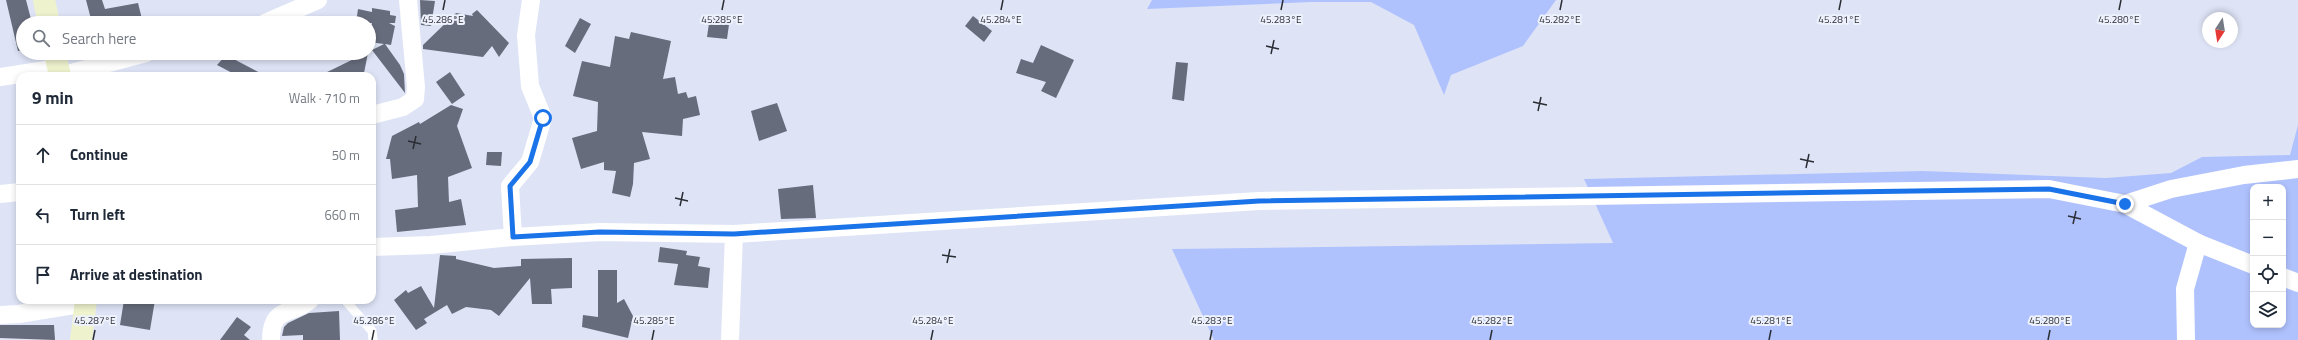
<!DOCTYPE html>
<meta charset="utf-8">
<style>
:root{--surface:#fff;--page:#f6f6f7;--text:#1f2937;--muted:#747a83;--line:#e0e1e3}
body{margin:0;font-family:"Titillium Web",sans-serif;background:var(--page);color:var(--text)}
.controls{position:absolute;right:12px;bottom:12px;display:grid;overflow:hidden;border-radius:8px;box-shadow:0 2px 6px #0003}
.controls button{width:36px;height:36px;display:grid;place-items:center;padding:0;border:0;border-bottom:1px solid var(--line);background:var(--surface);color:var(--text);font:20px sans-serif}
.compass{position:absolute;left:2202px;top:12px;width:36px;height:36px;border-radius:50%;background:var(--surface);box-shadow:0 2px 6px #0003;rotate:192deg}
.stop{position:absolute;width:12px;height:12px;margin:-9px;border:3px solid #1a73e8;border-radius:50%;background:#fff}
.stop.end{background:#1a73e8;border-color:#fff;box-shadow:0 1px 4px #0008}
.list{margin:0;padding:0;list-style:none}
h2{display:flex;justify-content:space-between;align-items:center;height:52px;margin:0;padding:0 16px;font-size:17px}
h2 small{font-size:13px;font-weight:400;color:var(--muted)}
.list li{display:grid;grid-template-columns:26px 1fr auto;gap:12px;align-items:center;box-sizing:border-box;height:60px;padding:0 16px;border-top:1px solid var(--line)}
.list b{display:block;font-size:15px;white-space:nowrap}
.list em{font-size:13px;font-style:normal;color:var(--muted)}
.icon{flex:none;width:22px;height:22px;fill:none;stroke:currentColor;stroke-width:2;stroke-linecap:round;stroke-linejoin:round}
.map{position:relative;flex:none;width:2298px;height:340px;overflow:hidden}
.search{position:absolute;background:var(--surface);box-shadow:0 2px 6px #0003;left:16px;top:16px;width:360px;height:44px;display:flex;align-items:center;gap:10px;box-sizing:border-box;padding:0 14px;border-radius:22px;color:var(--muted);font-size:15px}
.panel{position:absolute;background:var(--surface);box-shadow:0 2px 6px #0003;left:16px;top:72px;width:360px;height:232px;border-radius:12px}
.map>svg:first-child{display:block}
.green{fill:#b0c2fe;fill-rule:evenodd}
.building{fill:#676c7c}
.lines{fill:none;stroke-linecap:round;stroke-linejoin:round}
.service{stroke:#fff;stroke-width:9}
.minor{stroke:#fff;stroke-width:18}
.secondary{stroke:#eef2cd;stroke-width:22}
.route{stroke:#1a73e8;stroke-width:5}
.ticks{fill:none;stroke:#2b2d34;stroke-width:1.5}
.ticks-label{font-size:10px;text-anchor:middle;fill:#2b2d34;stroke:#eef2fd;stroke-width:4;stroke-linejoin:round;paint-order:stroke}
</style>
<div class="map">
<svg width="2298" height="340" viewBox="0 0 2298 340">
<rect width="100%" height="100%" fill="#dee4f6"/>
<g class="green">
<polygon points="1152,0 1556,0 1523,46 1451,75 1444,95 1414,25 1371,2 1312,2 1147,9"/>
<path d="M2298 125V340H1214L1172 249 1613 243 1584 179 1923 171 2106 178 2171 173 2202 157 2290 155ZM2253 187H2283V325H2253Z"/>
</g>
<g class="building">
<polygon points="6,0 26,0 32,23 23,23 23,50 18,51"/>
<polygon points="86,0 102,0 105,9 138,3 143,23 92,23"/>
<polygon points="420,0 435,1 431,26 421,25"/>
<polygon points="372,8 390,11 390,15 396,16 395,23 389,23 395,26 391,45 385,44 400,65 404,74 405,93 372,50 384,44 369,42 372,23 356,23 358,9 372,12"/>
<polygon points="477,10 509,43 499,57 492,46 483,57 423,49 423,45 456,13 473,16 472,14"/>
<polygon points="710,16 730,17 727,39 707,37"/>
<polygon points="973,16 992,31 984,42 965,26"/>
<polygon points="580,18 591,24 575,53 565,46"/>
<polygon points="631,32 671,41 663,79 675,77 678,94 686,92 688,98 696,96 700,115 683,119 682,136 642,132 650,159 634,163 633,184 630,197 612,193 616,171 604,170 604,162 581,169 572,138 597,131 598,102 573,96 582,61 610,67 615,36 629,39"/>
<polygon points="1041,45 1074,60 1056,98 1041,91 1046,82 1016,73 1021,59 1033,63"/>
<polygon points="366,53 368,53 364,73 319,76"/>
<polygon points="226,55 266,76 238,76 217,65"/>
<polygon points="1176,62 1188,63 1184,101 1172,99"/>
<polygon points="450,72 465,95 452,104 436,82"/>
<polygon points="777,103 787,131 759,141 751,111"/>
<polygon points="451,105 463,109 457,126 472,168 448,177 449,202 461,199 466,225 397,232 395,210 418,207 417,175 392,179 390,159 386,159 392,136 419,122 420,124"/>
<polygon points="487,152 502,152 501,166 486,165"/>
<polygon points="813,185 816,218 781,219 778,189"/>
<polygon points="660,247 687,251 686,255 700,257 698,266 710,268 708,288 674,285 678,264 658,262"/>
<polygon points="440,255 456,256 456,259 494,268 521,266 521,259 572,258 572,288 551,289 552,304 532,304 530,278 499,316 491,310 466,307 452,314 447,305 424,319 427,323 416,330 394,300 406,290 408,293 421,286 434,308"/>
<polygon points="598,270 617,270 617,303 624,299 633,316 628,338 582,327 583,315 598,317"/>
<polygon points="124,300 155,300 150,330 120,325"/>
<polygon points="339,311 340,340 303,340 303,335 282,336 284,327 288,323 309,313"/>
<polygon points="237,317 251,327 244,335 250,340 220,340"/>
<polygon points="0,325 54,325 55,340 0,338"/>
</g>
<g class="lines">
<polyline class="service" points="345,300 372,331 373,340"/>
<g class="minor">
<polyline points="265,23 318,0"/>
<polyline points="60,76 146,53"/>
<polyline points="0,77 58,68"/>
<polyline points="372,115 403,107 415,99 416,87 408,0"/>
<polyline points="0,194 20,192"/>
<polyline points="2125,204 2171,189 2244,175 2298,169"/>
<polyline points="513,237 510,186 530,162 543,118 530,86 526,35 531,0"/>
<polyline points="372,247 431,245 513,237 600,232 734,234 1259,201 2049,189 2125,204 2198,243 2253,265"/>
<polyline points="2283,277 2298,283"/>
<polyline points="0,315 19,314 86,303"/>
<path d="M271 340C271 306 291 316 310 300"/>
<polyline points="730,340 734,234"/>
<polyline points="2186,340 2185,289 2198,243"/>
</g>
<g class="secondary">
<polyline points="44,0 49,23"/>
<polyline points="55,53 60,76"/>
<polyline points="81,340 86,300"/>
</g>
</g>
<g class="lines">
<polyline class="route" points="543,118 530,162 510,186 513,237 600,232 734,234 1259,201 2049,189 2125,204"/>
</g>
<path class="ticks" d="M443 10 445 0M722 10 724 0M1001 10 1003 0M1281 10 1283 0M1560 10 1562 0M1839 10 1841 0M2119 10 2121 0M1266 46 1279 49M1271 54 1274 40M1533 102 1547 105M1538 111 1541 97M408 141 421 144M413 149 416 136M1800 159 1814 162M1806 168 1809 154M675 198 688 201M680 206 683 192M2068 216 2081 219M2073 224 2076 211M942 255 956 257M947 263 950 249M93 340 95 330M372 340 374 330M652 340 654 330M931 340 933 330M1210 340 1212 330M1490 340 1492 330M1769 340 1771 330M2048 340 2050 330"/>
<g class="ticks-label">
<text x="443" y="23">45.286°E</text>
<text x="722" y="23">45.285°E</text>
<text x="1001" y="23">45.284°E</text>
<text x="1281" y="23">45.283°E</text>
<text x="1560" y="23">45.282°E</text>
<text x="1839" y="23">45.281°E</text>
<text x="2119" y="23">45.280°E</text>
<text x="95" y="324">45.287°E</text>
<text x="374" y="324">45.286°E</text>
<text x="654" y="324">45.285°E</text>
<text x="933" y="324">45.284°E</text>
<text x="1212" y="324">45.283°E</text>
<text x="1492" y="324">45.282°E</text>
<text x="1771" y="324">45.281°E</text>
<text x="2050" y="324">45.280°E</text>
</g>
</svg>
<div class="controls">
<button>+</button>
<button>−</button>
<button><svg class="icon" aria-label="locate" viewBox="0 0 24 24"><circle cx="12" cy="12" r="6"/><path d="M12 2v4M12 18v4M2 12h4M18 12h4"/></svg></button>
<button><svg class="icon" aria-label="layers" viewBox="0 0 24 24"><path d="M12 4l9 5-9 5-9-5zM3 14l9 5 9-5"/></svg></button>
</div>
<svg class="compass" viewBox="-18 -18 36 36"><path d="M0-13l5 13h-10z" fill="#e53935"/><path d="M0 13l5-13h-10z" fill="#747a83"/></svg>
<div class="stop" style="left:543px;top:118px"></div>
<div class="stop end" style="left:2125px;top:204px"></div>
<div class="search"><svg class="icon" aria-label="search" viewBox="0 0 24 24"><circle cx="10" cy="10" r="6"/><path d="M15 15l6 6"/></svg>Search here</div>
<section class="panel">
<h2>9 min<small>Walk · 710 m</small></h2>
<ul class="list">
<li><svg class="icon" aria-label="ahead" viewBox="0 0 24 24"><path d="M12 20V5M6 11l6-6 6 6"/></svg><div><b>Continue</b></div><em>50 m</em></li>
<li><svg class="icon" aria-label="left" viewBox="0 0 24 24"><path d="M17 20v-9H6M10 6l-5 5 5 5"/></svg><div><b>Turn left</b></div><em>660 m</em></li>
<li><svg class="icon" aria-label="arrive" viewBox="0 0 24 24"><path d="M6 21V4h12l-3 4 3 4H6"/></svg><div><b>Arrive at destination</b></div></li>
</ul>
</section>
</div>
